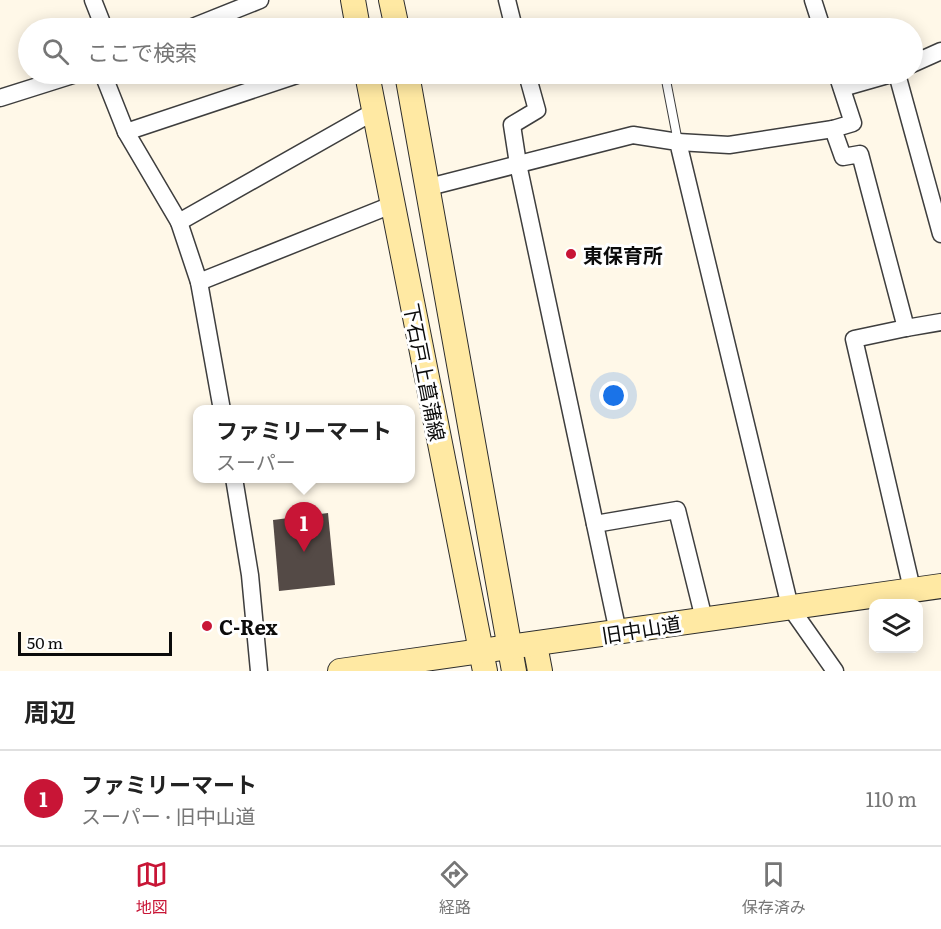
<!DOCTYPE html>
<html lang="ja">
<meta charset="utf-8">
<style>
:root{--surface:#fff;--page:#f6f6f6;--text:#222;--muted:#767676;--line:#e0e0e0;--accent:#c81536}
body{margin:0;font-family:Literata,"Noto Sans JP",serif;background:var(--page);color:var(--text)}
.controls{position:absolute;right:18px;bottom:18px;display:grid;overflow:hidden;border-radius:12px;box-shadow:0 3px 15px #0003}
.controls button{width:54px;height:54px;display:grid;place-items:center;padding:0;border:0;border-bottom:2px solid var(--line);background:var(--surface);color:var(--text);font:30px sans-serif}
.scale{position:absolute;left:18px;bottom:15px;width:154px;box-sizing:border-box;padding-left:6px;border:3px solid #0b0b0b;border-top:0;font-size:16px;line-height:21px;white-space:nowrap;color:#0b0b0b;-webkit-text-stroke:4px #fff;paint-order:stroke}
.you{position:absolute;left:614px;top:396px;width:21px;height:21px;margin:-15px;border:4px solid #fff;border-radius:50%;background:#1a73e8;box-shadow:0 0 0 9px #1a73e833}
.badge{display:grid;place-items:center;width:39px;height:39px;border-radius:50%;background:var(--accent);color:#fff;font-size:20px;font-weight:700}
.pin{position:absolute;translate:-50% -50px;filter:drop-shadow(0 2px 3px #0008)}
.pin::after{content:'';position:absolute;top:32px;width:21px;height:18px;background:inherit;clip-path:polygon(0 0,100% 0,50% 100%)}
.popup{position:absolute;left:193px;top:405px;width:222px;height:78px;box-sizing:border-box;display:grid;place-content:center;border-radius:12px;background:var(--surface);filter:drop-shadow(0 2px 4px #0005);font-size:20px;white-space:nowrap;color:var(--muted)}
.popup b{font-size:22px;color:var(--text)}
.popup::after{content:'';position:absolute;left:50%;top:100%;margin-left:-12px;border:12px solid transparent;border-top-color:var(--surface)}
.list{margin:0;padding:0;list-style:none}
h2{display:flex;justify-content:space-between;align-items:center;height:78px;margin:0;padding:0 24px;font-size:26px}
h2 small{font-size:20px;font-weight:400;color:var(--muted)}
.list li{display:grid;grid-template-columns:39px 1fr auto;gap:18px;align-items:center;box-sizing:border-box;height:96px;padding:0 24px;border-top:2px solid var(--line)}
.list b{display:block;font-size:22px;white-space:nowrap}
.list p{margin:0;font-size:20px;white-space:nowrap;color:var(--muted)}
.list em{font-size:20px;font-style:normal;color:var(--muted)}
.icon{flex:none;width:33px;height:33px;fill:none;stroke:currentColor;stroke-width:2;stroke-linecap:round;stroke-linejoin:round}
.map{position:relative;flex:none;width:941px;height:671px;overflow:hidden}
.search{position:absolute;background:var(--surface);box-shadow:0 3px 15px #0003;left:18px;right:18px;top:18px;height:66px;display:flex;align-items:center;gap:15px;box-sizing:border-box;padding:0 21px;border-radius:33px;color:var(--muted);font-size:22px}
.sheet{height:174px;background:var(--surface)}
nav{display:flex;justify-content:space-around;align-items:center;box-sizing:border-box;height:84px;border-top:2px solid var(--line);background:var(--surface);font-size:16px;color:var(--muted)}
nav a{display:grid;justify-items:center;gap:3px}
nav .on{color:var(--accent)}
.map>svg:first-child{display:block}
.building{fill:#544a46}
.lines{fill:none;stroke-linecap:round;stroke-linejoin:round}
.lane-casing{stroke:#3e3e3e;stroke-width:10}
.street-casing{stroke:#3e3e3e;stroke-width:19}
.secondary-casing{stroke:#2d2d2d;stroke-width:26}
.lane{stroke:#fff;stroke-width:8}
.street{stroke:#fff;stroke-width:16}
.secondary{stroke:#ffe9a3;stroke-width:24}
.poi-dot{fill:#c81536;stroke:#fff;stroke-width:2}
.labels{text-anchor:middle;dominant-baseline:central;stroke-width:6;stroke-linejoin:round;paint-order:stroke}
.poi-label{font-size:20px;font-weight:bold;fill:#0b0b0b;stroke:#fff;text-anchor:start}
.street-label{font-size:20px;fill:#0b0b0b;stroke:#fff}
</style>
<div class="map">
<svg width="941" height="671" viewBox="0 0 941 671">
<rect width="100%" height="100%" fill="#fff8e8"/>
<polygon class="building" points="328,513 335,585 279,591 273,520"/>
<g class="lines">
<defs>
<polyline id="lane" points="665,75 678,142"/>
<g id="street">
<polyline points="93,0 104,28"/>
<polyline points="507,0 514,28"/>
<polyline points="813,0 822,28"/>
<polyline points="190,28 260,0"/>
<polyline points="912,64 941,51"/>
<polyline points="103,74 126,132 179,222 199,282 222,410"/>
<polyline points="527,74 537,110 512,125 518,164 618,632"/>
<polyline points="837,74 853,123 833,129 843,157 860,154 906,328 854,339 912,589"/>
<polyline points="897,74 941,234"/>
<polyline points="842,88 891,74"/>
<polyline points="0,98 76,74"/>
<polyline points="126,132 300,74"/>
<polyline points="678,142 729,145 833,129"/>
<polyline points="429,187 633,135 678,142 790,607 835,671"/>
<polyline points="179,222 375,111"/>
<polyline points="199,282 394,204"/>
<polyline points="906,328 941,322"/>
<polyline points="234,478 250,575 259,671"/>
<polyline points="595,524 677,510 704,619"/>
</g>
<g id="secondary">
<polyline points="353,0 358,28"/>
<polyline points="391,0 397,28"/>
<polyline points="367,74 485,671"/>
<polyline points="407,74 514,671"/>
<polyline points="535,645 540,671"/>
<polyline points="340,671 941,586"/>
</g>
</defs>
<use href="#lane" class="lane-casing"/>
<use href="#street" class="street-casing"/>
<use href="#secondary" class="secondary-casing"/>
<use href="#lane" class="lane"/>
<use href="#street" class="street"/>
<use href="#secondary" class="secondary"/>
</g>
<g class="poi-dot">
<circle cx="571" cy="254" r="6"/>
<circle cx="207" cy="626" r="6"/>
</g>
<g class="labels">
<g class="poi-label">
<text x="583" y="254">東保育所</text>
<text x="219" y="626">C-Rex</text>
</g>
<g class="street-label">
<text transform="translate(426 372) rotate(79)">下石戸上菖蒲線</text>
<text transform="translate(641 628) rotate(-9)">旧中山道</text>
</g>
</g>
</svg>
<div class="controls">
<button><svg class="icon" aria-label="layers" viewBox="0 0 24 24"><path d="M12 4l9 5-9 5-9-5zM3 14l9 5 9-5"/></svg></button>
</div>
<div class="scale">50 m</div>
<div class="you"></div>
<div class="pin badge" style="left:304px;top:552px">1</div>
<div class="popup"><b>ファミリーマート</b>スーパー</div>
<div class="search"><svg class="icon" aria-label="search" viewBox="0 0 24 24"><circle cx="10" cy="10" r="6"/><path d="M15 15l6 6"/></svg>ここで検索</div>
</div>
<section class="sheet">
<h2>周辺<small></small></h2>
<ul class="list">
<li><span class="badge">1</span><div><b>ファミリーマート</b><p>スーパー · 旧中山道</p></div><em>110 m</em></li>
</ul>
</section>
<nav>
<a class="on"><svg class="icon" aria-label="map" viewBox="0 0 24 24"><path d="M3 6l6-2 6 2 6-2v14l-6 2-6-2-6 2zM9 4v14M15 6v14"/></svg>地図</a>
<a><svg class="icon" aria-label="directions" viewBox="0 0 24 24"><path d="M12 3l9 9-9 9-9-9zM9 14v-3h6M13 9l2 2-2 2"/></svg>経路</a>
<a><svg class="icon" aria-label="saved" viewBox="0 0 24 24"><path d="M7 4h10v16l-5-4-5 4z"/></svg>保存済み</a>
</nav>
